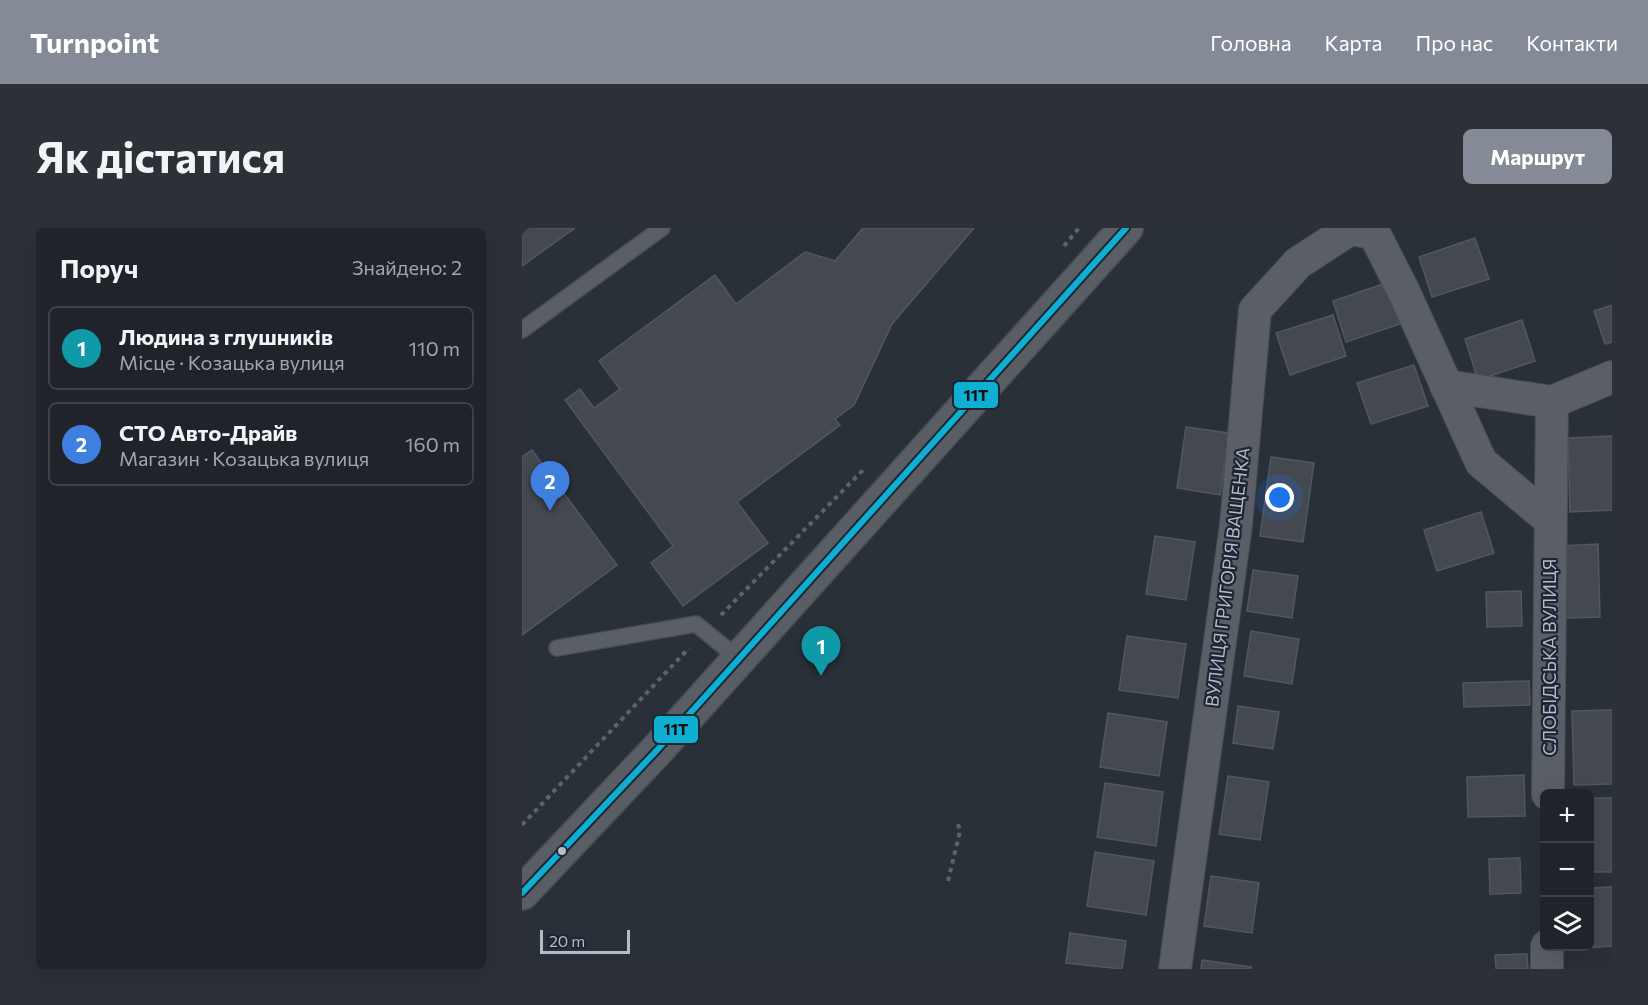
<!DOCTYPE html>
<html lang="uk">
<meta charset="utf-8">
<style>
:root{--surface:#20242a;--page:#2d3036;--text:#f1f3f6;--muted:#a2a4a8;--line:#3d4147;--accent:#848b96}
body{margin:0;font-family:Commissioner,sans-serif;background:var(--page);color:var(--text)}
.controls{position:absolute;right:18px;bottom:18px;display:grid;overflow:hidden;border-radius:9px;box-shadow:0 6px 24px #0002}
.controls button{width:54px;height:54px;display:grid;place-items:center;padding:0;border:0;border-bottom:2px solid var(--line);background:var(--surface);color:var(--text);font:30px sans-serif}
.scale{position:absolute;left:18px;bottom:15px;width:90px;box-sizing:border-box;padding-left:6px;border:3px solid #b4bcc9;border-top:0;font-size:16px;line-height:21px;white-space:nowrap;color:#b4bcc9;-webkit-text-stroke:4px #1d2633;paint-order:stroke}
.you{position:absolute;left:758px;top:270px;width:21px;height:21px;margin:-15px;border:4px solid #fff;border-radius:50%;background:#1a73e8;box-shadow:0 0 0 9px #1a73e833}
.badge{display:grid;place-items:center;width:39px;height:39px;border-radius:50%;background:var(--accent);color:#fff;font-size:20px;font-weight:700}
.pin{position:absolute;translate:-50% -50px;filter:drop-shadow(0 2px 3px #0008)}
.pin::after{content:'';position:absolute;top:32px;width:21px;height:18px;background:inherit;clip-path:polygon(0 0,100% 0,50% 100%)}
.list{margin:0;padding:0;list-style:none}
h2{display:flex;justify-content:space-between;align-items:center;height:78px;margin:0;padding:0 24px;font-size:26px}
h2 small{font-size:20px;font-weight:400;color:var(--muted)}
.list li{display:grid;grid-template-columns:39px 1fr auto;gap:18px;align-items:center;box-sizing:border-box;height:84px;margin:0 12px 12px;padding:0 12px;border:2px solid var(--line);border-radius:9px}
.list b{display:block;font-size:22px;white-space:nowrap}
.list p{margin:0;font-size:20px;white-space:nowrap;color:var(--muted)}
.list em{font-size:20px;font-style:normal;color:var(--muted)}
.icon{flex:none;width:33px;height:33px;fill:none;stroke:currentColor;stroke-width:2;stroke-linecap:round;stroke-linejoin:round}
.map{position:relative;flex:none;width:1090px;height:741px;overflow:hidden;border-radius:9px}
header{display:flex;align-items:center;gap:36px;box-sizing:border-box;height:84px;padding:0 30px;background:var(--accent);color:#fff}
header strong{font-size:28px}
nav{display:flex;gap:33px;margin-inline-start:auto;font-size:21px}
.intro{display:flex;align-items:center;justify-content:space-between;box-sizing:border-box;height:144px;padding:0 36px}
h1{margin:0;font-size:42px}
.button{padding:15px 27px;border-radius:9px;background:var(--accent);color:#fff;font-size:21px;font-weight:700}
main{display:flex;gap:36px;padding:0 36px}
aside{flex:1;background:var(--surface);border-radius:9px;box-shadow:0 6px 24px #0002}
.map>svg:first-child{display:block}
.building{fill:#444950;stroke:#52575f;stroke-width:1.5}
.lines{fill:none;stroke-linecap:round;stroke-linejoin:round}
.service-casing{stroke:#484c53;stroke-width:18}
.minor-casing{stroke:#484c53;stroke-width:34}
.secondary-casing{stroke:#484c53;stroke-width:36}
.path{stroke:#5d636a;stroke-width:4;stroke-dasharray:4.5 4.5;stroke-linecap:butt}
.service{stroke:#5a5e66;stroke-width:15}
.minor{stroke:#5a5e66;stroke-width:32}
.secondary{stroke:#595d64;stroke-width:33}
.bus-1-casing{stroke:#1d2633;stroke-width:10}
.bus-1{stroke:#0dafd3;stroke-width:6}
.bus-dot{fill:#b4bcc9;stroke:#1d2633;stroke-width:2}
.labels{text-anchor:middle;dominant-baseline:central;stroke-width:4.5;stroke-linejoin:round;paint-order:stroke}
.street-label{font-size:18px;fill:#b4bcc9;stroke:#1d2633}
.line-badge{stroke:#1d2633;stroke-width:2}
.pale-badge-label{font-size:16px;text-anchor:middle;font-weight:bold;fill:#111}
</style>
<header>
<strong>Turnpoint</strong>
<nav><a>Головна</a><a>Карта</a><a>Про нас</a><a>Контакти</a></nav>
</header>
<div class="intro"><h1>Як дістатися</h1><a class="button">Маршрут</a></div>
<main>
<aside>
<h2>Поруч<small>Знайдено: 2</small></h2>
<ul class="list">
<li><span class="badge" style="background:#0f9aa8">1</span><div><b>Людина з глушників</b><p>Місце · Козацька вулиця</p></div><em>110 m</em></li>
<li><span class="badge" style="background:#3f7fe0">2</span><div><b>СТО Авто-Драйв</b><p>Магазин · Козацька вулиця</p></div><em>160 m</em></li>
</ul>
</aside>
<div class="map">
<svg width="1090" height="741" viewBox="0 0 1090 741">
<rect width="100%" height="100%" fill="#2a3038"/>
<g class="building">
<polygon points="0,0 53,0 0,38"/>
<polygon points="341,0 452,0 370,96 332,177 313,191 318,197 215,274 246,315 161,378 129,335 151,318 43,172 58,161 72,180 98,161 77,133 193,47 214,76 283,24 313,33"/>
<polygon points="953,10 967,51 910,69 897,29"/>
<polygon points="867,54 881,95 824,114 811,73"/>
<polygon points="1090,77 1090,114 1083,116 1072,83"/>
<polygon points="811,87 824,128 768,147 754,105"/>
<polygon points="1000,92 1013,133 956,152 943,111"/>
<polygon points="892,137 906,178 849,196 835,155"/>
<polygon points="664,199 707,205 698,267 655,260"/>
<polygon points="1090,208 1090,282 1048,284 1046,210"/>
<polygon points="10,222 95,337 0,407 0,229"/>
<polygon points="749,229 792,235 781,314 738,308"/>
<polygon points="959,284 972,325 915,343 902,302"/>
<polygon points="633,308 673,314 664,372 624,366"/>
<polygon points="1076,316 1078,389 1041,390 1039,318"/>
<polygon points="731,342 776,348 770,390 725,383"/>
<polygon points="999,363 1000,398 965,399 964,364"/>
<polygon points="729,403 777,411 770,456 722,448"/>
<polygon points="605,408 664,416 656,470 597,462"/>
<polygon points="1007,453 1008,477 942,479 941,455"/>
<polygon points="716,478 757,484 751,521 711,515"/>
<polygon points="1090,482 1090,556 1052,557 1050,483"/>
<polygon points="586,485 645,494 637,548 578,539"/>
<polygon points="1002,547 1003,588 946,589 945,549"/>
<polygon points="706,548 747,554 738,612 697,606"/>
<polygon points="583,555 641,564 634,618 575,609"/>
<rect x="1068" y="570" width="22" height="74"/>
<polygon points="573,624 632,633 624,687 565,678"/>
<polygon points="998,630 999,665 968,666 967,631"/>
<polygon points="689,648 737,655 730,705 682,698"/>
<polygon points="1090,659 1090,718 1063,720 1068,718 1068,660"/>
<polygon points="548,705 604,713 600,741 544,735"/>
<polygon points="1005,726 1006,741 974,741 973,727"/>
<polygon points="680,732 729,739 729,741 679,741"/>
</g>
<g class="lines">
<defs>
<g id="service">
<polyline points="0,102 140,0"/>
<polyline points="35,420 174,396 217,431"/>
</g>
<g id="minor">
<polyline points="924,158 1030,174 1090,149"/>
<polyline points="1026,566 1030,174"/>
<polyline points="653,741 714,297 733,82 776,35 828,1 852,5 882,64 959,234 1028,292"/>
<polyline points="1025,741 1025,718"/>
</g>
<polyline id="secondary" points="0,665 136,521 604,0"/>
</defs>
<use href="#service" class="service-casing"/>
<use href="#minor" class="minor-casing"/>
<use href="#secondary" class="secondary-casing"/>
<g class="path">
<polyline points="542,18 557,0"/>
<polyline points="199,387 343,240"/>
<polyline points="0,597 167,420"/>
<polyline points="426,653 438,603 435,593"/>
</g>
<use href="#service" class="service"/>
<use href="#minor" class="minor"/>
<use href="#secondary" class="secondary"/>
<defs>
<polyline id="bus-1" points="0,665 136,521 604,0"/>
</defs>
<use href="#bus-1" class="bus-1-casing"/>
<use href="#bus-1" class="bus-1"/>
</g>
<circle class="bus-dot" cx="40" cy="623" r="5"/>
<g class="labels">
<g class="street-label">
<text transform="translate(705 349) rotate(-83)">ВУЛИЦЯ ГРИГОРІЯ ВАЩЕНКА</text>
<text transform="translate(1027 429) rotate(-90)">СЛОБІДСЬКА ВУЛИЦЯ</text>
</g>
</g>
<g class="line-badge">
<rect x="431" y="153" width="46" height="28" rx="6" fill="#0dafd3"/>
<rect x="131" y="487" width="46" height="29" rx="6" fill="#0dafd3"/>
</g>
<g class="pale-badge-label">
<text x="454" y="173">11Т</text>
<text x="154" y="507">11Т</text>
</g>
</svg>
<div class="controls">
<button>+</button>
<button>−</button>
<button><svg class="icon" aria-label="layers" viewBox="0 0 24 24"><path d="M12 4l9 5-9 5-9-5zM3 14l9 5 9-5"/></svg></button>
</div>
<div class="scale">20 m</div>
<div class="you"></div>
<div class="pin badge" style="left:299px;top:448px;background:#0f9aa8">1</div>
<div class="pin badge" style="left:28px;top:283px;background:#3f7fe0">2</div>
</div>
</main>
